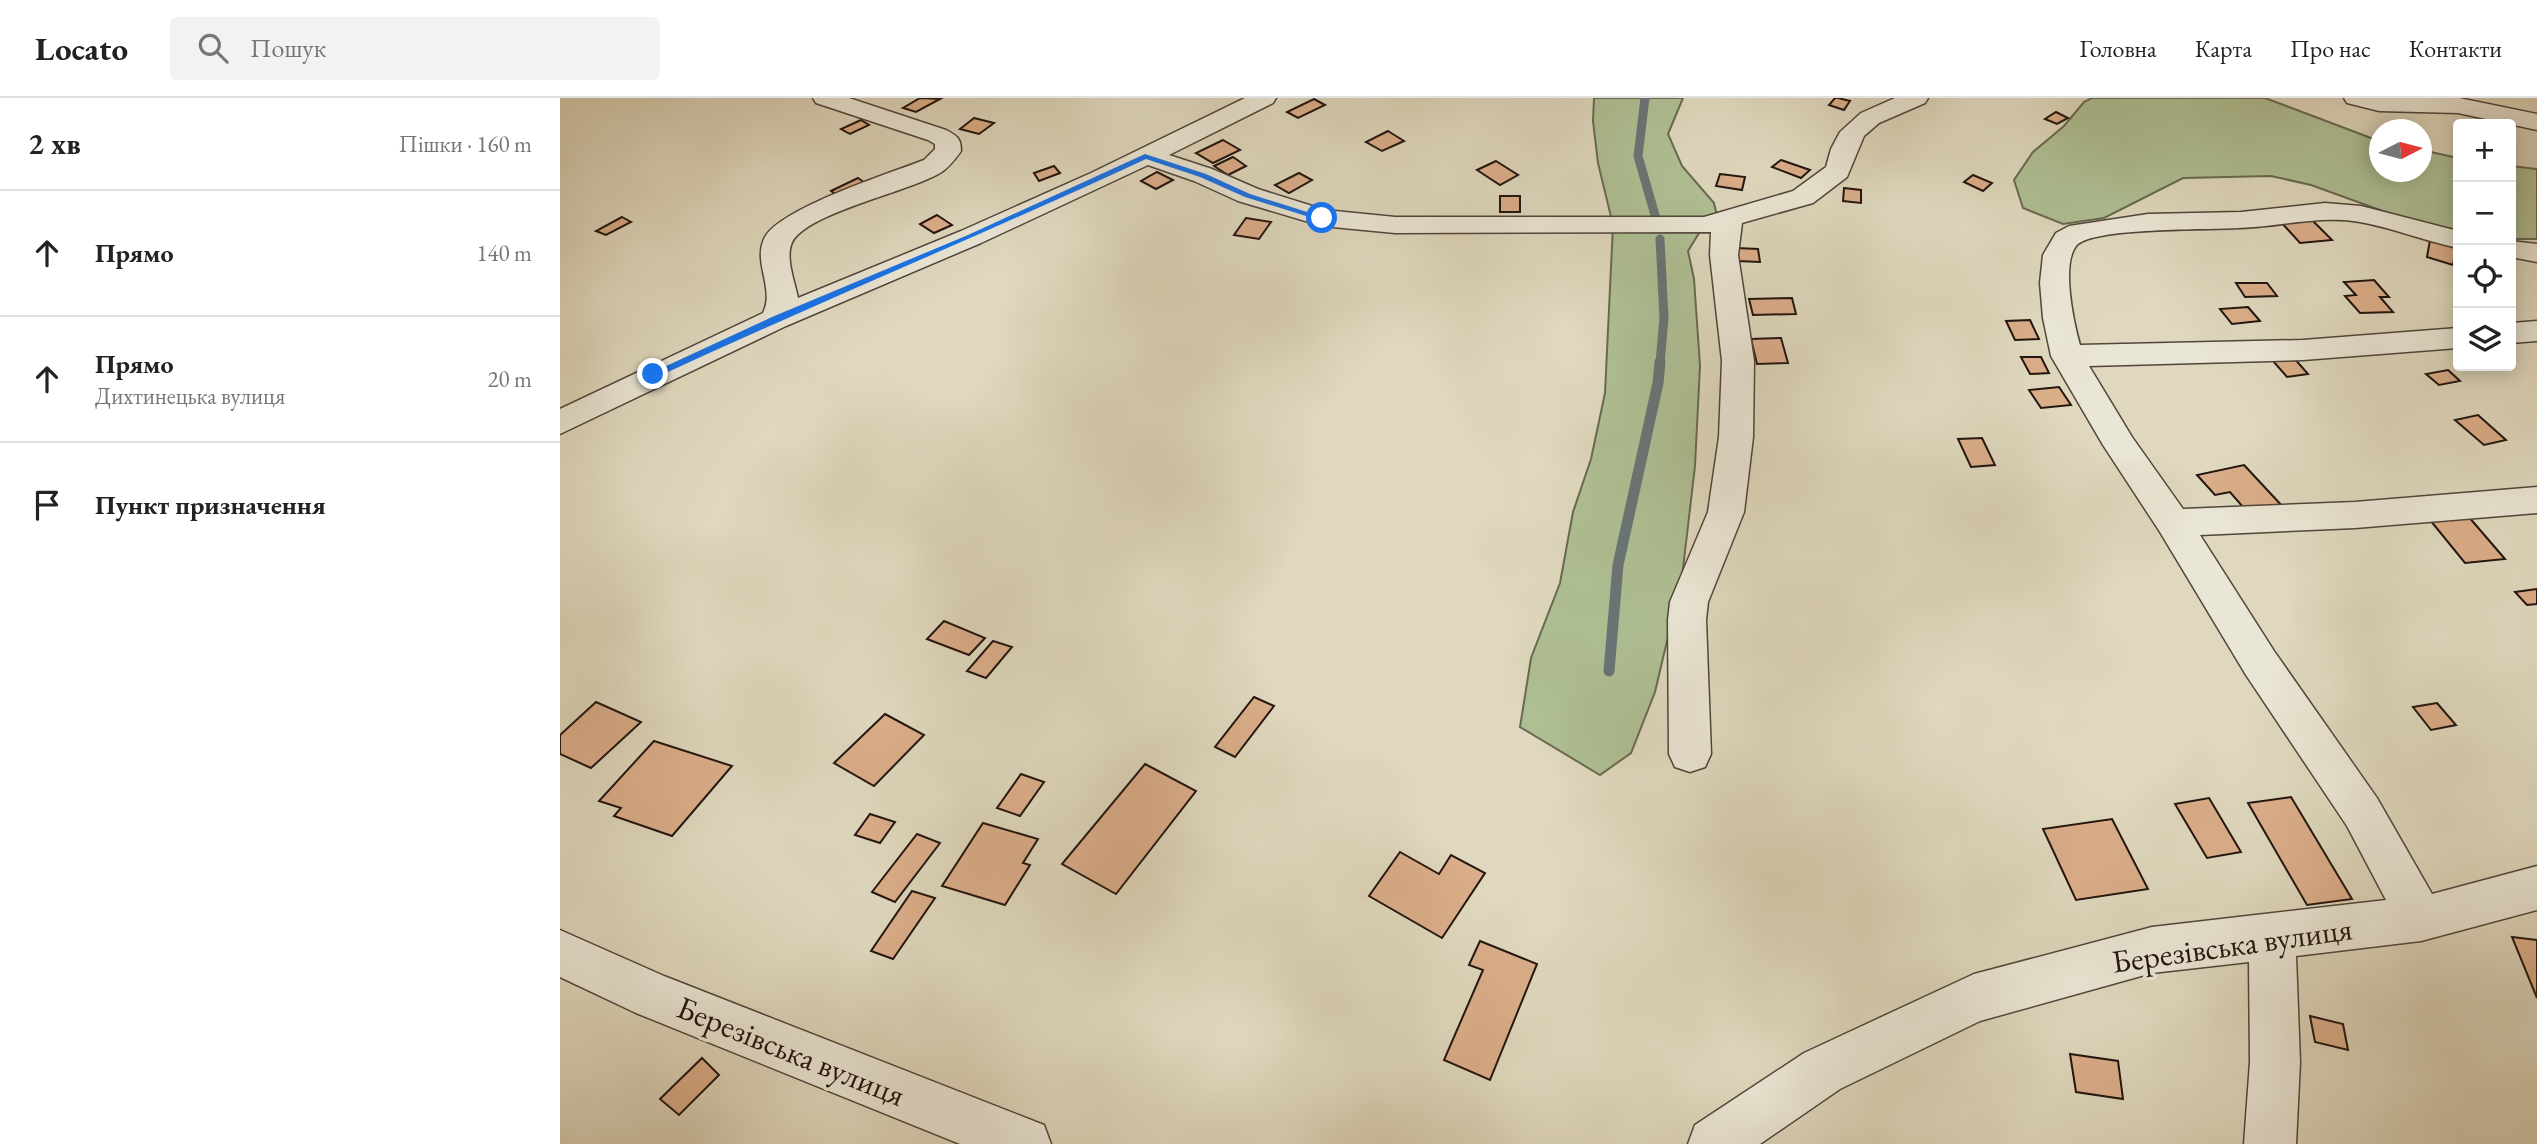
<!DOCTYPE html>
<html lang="uk">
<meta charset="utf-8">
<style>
:root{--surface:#fff;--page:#f2f2f2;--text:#222;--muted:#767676;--line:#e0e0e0}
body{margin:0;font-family:"EB Garamond",serif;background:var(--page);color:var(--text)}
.controls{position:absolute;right:21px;top:21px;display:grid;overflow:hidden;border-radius:7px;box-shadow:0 4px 18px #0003}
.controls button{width:63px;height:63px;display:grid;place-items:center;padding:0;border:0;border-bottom:2px solid var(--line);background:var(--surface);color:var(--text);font:35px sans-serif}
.compass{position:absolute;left:1809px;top:21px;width:63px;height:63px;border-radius:50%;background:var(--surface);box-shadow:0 4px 18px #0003;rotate:84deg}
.stop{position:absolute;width:21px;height:21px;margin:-16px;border:5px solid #1a73e8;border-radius:50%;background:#fff}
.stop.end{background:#1a73e8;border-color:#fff;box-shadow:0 2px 7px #0008}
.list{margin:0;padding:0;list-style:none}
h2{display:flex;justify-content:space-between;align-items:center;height:91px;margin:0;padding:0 28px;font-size:30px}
h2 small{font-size:23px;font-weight:400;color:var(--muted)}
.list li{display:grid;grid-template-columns:46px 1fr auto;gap:21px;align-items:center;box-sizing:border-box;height:126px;padding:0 28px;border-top:2px solid var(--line)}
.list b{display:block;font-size:26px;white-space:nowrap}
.list p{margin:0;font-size:23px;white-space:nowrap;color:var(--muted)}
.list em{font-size:23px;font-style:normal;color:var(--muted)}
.icon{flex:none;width:38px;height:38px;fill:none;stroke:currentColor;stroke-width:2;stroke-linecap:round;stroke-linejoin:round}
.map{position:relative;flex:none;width:1977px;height:1046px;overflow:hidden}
header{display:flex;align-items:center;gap:42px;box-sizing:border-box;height:98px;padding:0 35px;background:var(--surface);border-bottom:2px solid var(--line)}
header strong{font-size:33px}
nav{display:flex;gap:38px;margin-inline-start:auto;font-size:24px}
.search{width:490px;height:63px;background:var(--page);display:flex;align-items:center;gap:18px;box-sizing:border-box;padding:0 24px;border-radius:7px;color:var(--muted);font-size:26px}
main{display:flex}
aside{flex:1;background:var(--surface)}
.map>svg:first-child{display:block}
.green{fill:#afbf94;stroke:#686a52;stroke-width:2}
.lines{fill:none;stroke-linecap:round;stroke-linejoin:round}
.stream-far1{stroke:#697577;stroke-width:9}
.stream{stroke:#697577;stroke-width:11}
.building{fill:#dbae8a;stroke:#22140f;stroke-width:2}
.minor-casing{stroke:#51453b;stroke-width:3}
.minor{fill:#eae6d5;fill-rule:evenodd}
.route{fill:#1a73e8}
.labels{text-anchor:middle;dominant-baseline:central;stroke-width:7;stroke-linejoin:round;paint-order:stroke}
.near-street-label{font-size:32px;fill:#22140f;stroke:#eae6d5}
</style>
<header>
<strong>Locato</strong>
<div class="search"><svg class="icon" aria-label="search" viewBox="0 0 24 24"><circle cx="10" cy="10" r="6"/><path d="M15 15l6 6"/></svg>Пошук</div>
<nav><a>Головна</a><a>Карта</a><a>Про нас</a><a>Контакти</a></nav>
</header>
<main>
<aside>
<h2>2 хв<small>Пішки · 160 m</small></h2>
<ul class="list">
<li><svg class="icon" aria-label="ahead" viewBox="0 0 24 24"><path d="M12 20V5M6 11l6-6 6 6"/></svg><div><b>Прямо</b></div><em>140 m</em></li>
<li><svg class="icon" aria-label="ahead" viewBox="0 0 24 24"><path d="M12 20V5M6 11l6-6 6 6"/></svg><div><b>Прямо</b><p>Дихтинецька вулиця</p></div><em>20 m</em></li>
<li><svg class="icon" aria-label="arrive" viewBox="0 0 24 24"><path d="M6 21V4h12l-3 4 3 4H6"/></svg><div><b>Пункт призначення</b></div></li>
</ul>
</aside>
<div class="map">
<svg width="1977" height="1046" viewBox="0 0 1977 1046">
<rect width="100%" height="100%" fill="#dfd8be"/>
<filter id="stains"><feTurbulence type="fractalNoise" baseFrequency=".00286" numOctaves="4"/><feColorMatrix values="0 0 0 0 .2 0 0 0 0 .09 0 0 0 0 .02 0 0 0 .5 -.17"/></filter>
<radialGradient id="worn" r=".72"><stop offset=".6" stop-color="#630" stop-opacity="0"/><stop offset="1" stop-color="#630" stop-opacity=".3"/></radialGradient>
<g class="green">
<polygon points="1034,0 1123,0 1108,36 1122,68 1154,105 1158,122 1141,132 1128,153 1134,181 1140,268 1135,368 1122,479 1095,594 1071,655 1040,677 960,629 971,560 1000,485 1013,414 1031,361 1045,295 1053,127 1038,65 1033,23"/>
<polygon points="1532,0 1705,0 1819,43 1820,74 1862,74 1862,52 1898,60 1898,136 1867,129 1751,87 1711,78 1623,80 1544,120 1503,126 1463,110 1454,82 1473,54 1504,28 1524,4"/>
<polygon points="1951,68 1977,71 1977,141 1951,141"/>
</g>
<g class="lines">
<g class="stream-far1">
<polyline points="1085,0 1078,58 1097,124"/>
<polyline points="1100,265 1104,220 1100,141"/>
</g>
<polyline class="stream" points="1049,573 1058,467 1098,285 1100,264"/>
</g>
<g class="building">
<polygon points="360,0 380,1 356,14 343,10"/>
<polygon points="1275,0 1278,0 1290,3 1284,12 1269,7"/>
<polygon points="754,1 765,7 738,20 727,14"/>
<polygon points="1496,14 1508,20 1497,26 1485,21"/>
<polygon points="414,20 434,25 419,36 400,31"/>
<polygon points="301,22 309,27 290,36 281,31"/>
<polygon points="828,33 844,43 822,53 806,44"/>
<polygon points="663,42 680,52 653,65 636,55"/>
<polygon points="673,59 686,68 668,77 654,68"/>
<polygon points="1221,62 1250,72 1241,80 1212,69"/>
<polygon points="936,63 958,77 940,87 917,72"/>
<polygon points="494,68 500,75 479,83 474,75"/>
<polygon points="597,74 613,82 596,91 581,83"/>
<polygon points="739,75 752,82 729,95 715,87"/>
<polygon points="1160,76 1185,79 1182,92 1156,88"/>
<polygon points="1413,77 1432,85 1423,93 1404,84"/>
<polygon points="298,80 308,87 280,99 271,93"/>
<polygon points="1284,90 1301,92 1301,105 1283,103"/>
<rect x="940" y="98" width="20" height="16"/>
<polygon points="377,117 392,127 374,135 360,126"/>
<polygon points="62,119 71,124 46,137 36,133"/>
<polygon points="686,120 711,124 699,141 674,137"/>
<polygon points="1752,122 1772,142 1740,145 1721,124"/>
<polygon points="1870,142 1896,149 1893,167 1867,159"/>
<polygon points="1176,150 1198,151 1200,164 1177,163"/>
<polygon points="1814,182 1829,199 1820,199 1833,214 1800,215 1785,198 1796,197 1784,184"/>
<polygon points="1676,185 1707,185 1717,198 1685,199"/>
<polygon points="1232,200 1236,216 1193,217 1189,201"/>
<polygon points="1688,209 1700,223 1672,226 1660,211"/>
<polygon points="1470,222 1479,241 1455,242 1446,223"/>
<polygon points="1221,240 1228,265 1197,266 1191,241"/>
<polygon points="1461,259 1481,259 1489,275 1470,276"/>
<polygon points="1734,260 1748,276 1727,279 1713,263"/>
<polygon points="1888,272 1900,283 1879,287 1866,276"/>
<polygon points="1499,289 1511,307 1481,310 1469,292"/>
<polygon points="1918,317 1946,342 1924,347 1895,322"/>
<polygon points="1422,340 1435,367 1411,369 1398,341"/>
<polygon points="1684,367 1724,410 1690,417 1670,394 1655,397 1637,377"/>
<polygon points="1908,418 1945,461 1905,465 1870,422"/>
<polygon points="1977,491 1977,506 1967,507 1955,494"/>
<polygon points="384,523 425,540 409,557 367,541"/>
<polygon points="433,543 452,549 426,580 407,573"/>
<polygon points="694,599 714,608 675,659 655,649"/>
<polygon points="36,604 81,624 31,670 0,656 0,637"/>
<polygon points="1877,605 1896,627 1871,632 1853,609"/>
<polygon points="325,616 364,637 314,688 274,665"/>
<polygon points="94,643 172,668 112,738 54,718 61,710 39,703"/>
<polygon points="585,666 636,693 556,796 502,766"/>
<polygon points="461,676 484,684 460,718 437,710"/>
<polygon points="1731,699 1792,801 1747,807 1688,705"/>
<polygon points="1649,700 1681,754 1647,760 1615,706"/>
<polygon points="310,716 335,724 320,745 295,737"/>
<polygon points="1552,721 1588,791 1516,802 1483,731"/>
<polygon points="423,725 478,741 463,765 470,767 445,807 382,788"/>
<polygon points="357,736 380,745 335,804 312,794"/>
<polygon points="840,754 879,776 891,757 925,775 882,840 809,798"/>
<polygon points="352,793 375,800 333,861 311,853"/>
<polygon points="1952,839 1977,842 1977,900"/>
<polygon points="920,843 977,866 930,982 884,962 923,872 909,867"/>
<polygon points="1750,918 1783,926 1788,952 1755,944"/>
<polygon points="1510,956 1558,963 1563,1001 1516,994"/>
<polygon points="142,960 159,977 119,1017 100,1001"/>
</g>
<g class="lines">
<defs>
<g id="minor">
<path d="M253 0H289L386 32C397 38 401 40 401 53 396 60 390 68 383 73 355 93 241 115 231 147 226 162 235 185 238 200L401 133 531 75 685 0H716L713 5 609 57 652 71 698 91 765 112 835 119H1144L1233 93 1266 69 1271 51 1280 34 1301 15 1335 0H1368L1365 5 1319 25 1304 38 1287 79 1253 105 1182 125 1178 157 1194 263 1193 339 1184 414 1148 504 1146 522 1151 656 1145 669 1130 674 1115 669 1109 656 1108 522 1110 504 1148 414 1159 339 1162 263 1150 157 1151 134 835 135 762 128 678 103 634 83 588 67 421 145 226 228 0 336V311L203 215C215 191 193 165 204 141 217 111 331 75 364 62L375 51V46L368 42 256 5Z"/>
<polygon points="1784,0 1899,0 1977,16 1977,32 1898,15 1819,13 1787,5"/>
<path d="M1765 105 1801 108 1898 133V150C1865 143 1833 130 1800 124 1760 117 1719 129 1678 130 1650 132 1531 129 1516 148 1501 168 1514 225 1520 247L1743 242 1898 230V250L1743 262 1529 268 1572 339 1623 411 1795 404 1977 389V415L1795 430 1640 437 1714 553 1817 700 1872 796 1977 768V812L1861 843 1736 858 1740 964 1736 1046H1684L1690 964 1689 864 1592 875 1420 923 1280 991 1200 1046H1128L1135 1027 1244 955 1414 876 1592 829 1826 802 1787 728 1686 577 1600 434 1543 347 1491 258 1483 220 1480 185 1483 157 1496 135 1509 128 1588 116 1681 114Z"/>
<polygon points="1951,143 1977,146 1977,164 1951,159"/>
<polygon points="1977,223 1977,243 1951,245 1951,225"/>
<polygon points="0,832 104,878 484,1027 491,1046 400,1046 76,915 0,879"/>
</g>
</defs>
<use href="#minor" class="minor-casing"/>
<use href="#minor" class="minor"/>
</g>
<path class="route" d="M585 56 646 76 690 96 766 120 759 122 685 99 640 79 586 61C424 136 259 204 97 279L89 276 212 219 408 137Z"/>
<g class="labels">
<g class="near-street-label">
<text transform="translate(1672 847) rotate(-8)">Березівська вулиця</text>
<text transform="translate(231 953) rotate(22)">Березівська вулиця</text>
</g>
</g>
<rect width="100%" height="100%" filter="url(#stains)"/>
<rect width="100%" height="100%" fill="url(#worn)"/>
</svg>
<div class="controls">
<button>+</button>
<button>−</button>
<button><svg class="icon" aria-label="locate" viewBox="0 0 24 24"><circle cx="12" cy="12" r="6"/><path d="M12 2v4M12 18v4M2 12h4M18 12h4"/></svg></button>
<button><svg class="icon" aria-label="layers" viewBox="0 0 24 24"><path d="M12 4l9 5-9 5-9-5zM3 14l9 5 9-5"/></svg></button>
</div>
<svg class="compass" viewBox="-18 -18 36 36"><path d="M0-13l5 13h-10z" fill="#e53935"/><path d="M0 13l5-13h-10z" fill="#767676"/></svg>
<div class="stop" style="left:762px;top:120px"></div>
<div class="stop end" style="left:93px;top:276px"></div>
</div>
</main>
